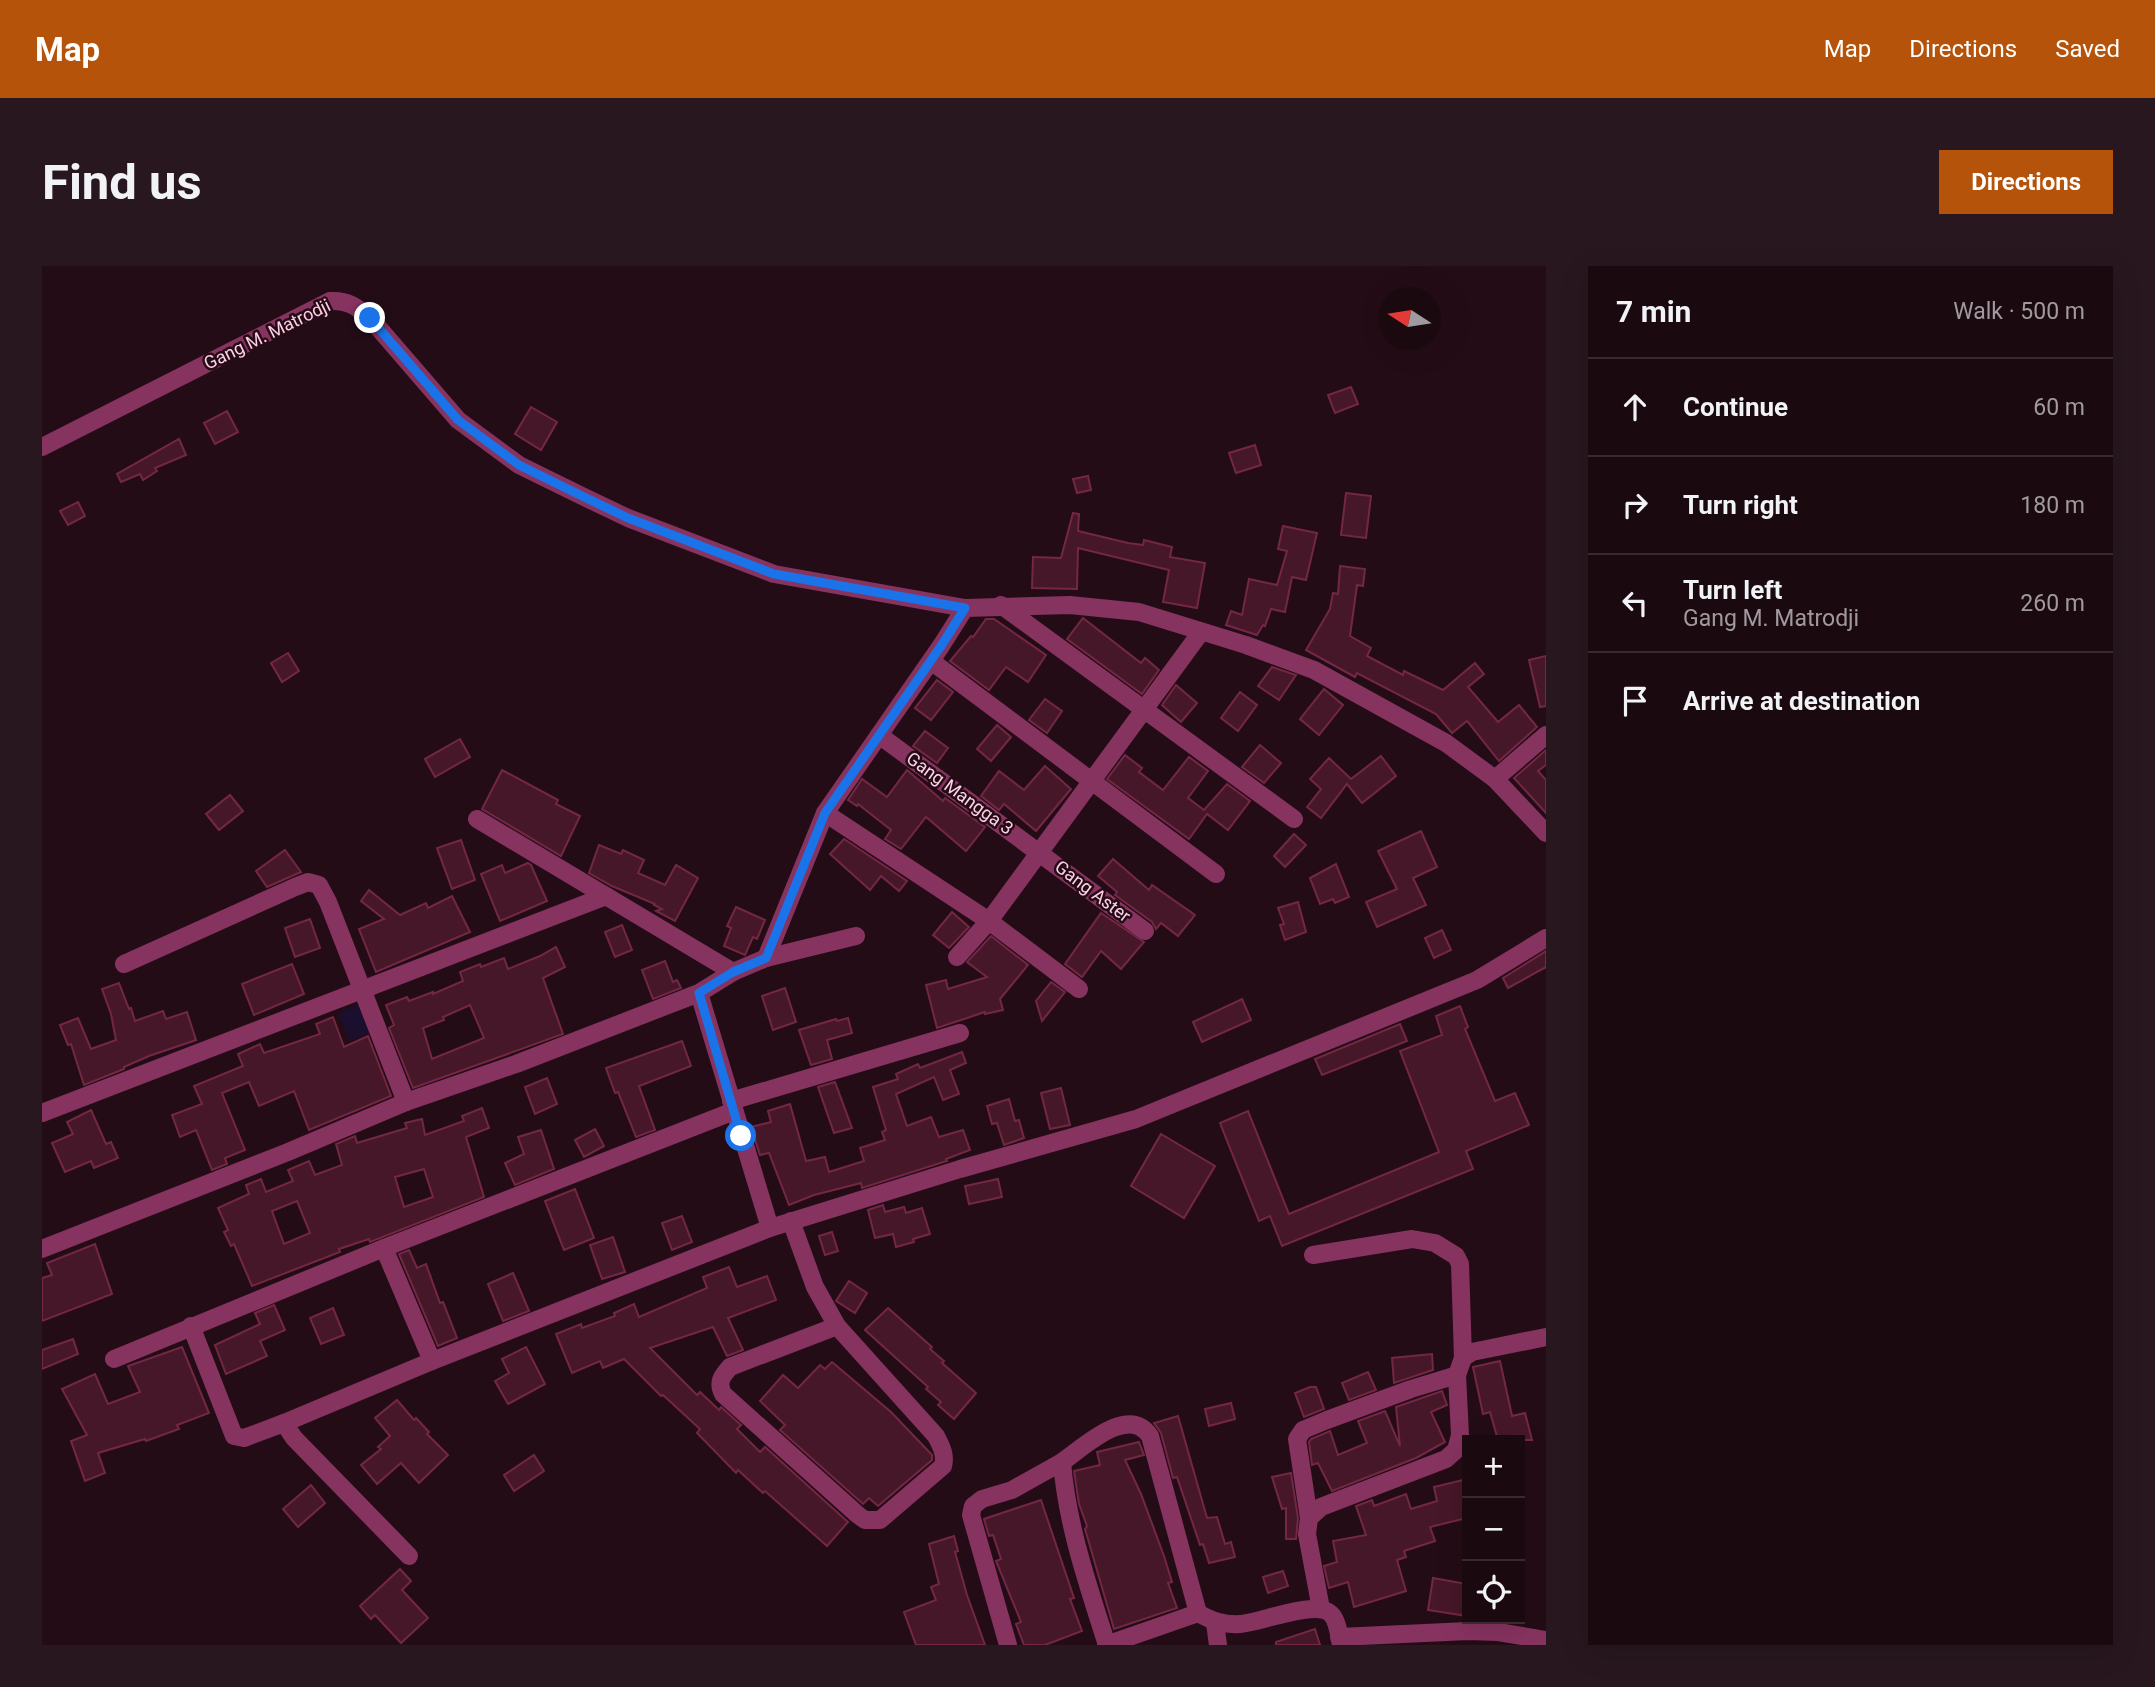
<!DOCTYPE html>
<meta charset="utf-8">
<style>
:root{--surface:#1b0910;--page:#28171e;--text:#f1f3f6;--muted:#a09a9f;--line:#392a30;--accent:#b45309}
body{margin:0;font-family:Roboto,sans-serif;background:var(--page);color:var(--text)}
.controls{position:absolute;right:21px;bottom:21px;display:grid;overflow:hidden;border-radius:0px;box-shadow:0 7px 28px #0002}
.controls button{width:63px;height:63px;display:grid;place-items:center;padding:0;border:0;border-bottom:2px solid var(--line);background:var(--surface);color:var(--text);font:35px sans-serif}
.compass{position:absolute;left:1336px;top:21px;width:63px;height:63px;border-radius:50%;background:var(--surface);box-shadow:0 7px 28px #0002;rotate:282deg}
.stop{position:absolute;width:21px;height:21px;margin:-16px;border:5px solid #1a73e8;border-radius:50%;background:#fff}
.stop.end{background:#1a73e8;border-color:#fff;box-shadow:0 2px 7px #0008}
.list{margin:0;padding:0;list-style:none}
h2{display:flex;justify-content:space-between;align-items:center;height:91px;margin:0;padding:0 28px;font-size:30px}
h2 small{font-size:23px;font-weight:400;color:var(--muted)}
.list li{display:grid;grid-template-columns:46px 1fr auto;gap:21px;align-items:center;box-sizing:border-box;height:98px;padding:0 28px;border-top:2px solid var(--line)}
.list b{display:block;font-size:26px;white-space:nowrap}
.list p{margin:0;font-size:23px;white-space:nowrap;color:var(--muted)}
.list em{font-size:23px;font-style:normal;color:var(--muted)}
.icon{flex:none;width:38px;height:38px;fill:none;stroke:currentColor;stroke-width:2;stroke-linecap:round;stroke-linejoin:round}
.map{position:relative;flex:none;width:1504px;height:1379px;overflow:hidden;border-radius:0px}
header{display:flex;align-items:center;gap:42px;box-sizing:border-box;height:98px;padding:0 35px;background:var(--accent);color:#fff}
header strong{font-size:33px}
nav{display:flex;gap:38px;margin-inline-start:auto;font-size:24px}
.intro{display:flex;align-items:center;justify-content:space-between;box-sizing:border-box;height:168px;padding:0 42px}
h1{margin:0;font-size:49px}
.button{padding:18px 32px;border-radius:0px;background:var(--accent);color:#fff;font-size:24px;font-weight:700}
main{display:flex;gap:42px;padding:0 42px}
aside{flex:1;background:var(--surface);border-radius:0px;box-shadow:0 7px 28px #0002}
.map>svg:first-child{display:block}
.green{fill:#1b0f2e}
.building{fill:#461728;stroke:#742744;stroke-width:2;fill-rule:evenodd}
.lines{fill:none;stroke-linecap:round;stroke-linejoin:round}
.minor{stroke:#873360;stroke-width:18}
.route{stroke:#1a73e8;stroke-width:9}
.labels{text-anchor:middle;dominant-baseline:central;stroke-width:5;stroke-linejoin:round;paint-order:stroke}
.street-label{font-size:18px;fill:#ffcfe5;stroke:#240c16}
</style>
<header>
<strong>Map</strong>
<nav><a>Map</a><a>Directions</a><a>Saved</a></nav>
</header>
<div class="intro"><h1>Find us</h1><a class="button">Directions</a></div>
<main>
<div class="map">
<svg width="1504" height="1379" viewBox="0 0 1504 1379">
<rect width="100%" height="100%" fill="#240c16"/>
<polygon class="green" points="322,736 334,764 308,775 296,747"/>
<g class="building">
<polygon points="1309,121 1316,138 1293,147 1286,129"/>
<polygon points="489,141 515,156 499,184 473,168"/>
<polygon points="185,145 196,166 173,178 162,157"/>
<polygon points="137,173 144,189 113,202 115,205 101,214 98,208 79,216 75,208"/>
<polygon points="1213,179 1219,199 1194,207 1187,187"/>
<polygon points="1046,210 1049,224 1035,227 1031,213"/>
<polygon points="1304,227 1329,230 1324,272 1299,269"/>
<polygon points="36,236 43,250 26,259 18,245"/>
<polygon points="1031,247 1037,248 1036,265 1086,277 1101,279 1102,274 1130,281 1128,291 1163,297 1155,342 1121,336 1127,304 1036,282 1035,323 990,322 991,291 1019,292"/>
<polygon points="1241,260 1275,267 1264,314 1250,311 1243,346 1229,343 1223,360 1221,359 1215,369 1184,359 1189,345 1200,349 1207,313 1235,319 1245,285 1236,283"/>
<polygon points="1298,300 1323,303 1321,320 1315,319 1308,370 1329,382 1325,390 1361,409 1362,405 1401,424 1433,397 1442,408 1426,421 1456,456 1477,439 1495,461 1457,495 1425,455 1410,467 1394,448 1315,407 1313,411 1264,384 1288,343 1291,327 1296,328"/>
<polygon points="1041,352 1099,397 1103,392 1117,404 1100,428 1025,373"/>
<polygon points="944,353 952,353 1004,389 986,416 964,401 947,424 908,395 929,370 931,371"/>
<polygon points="246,387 257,405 240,416 229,397"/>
<polygon points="1504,390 1504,440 1498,441 1487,394"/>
<polygon points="1230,401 1254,409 1237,434 1216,420"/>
<polygon points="895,414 911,426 889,454 873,442"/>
<polygon points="1134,419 1155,437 1139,456 1120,439"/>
<polygon points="1282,423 1301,439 1277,469 1258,453"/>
<polygon points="1198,426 1215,439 1196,465 1179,452"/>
<polygon points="1003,433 1020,445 1005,467 987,454"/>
<polygon points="955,459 969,471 949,495 935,483"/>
<polygon points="883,465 906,482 895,497 871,480"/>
<polygon points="418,473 428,491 393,511 383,493"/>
<polygon points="1218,479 1239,497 1222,517 1200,501"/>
<polygon points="1504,484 1504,499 1496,505 1504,514 1504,547 1472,512"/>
<polygon points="1083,489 1100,502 1097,506 1121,524 1147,491 1166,505 1146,532 1162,544 1185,518 1208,535 1186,564 1165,548 1147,573 1065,513"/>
<polygon points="1339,490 1354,510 1320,537 1305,518 1279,552 1265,541 1279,523 1268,513 1287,492 1309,513"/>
<polygon points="1003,500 1029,523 994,565 962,538 957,544 939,530 957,505 982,524"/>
<polygon points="460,504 516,534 514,538 538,550 519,590 440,543"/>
<polygon points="865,504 901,535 903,532 943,561 924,585 884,551 859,583 843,573 849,564 816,538 815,540 806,534 820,513 845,531"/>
<polygon points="188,529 201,545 177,564 164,548"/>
<polygon points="1379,565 1395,601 1371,612 1384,639 1335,661 1324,636 1355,623 1336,585"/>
<polygon points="1252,568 1264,579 1243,601 1232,590"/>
<polygon points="802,573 865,615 857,625 839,610 828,624 788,588"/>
<polygon points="419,574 433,614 410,623 395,582"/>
<polygon points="557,579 579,588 581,584 602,594 596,607 623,619 634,599 656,612 633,655 614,645 620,643 612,639 613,638 570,620 547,607"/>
<polygon points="243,584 259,606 225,621 214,605"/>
<polygon points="1071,593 1107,624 1110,619 1153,649 1136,670 1119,657 1114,663 1110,656 1073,629 1075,626 1056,610"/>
<polygon points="486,597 489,599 505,635 458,655 439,608 460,599 463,607"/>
<polygon points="1294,598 1307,631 1293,637 1291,633 1278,638 1268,612"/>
<polygon points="327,624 358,649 384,637 386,642 410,630 428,666 334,706 317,663 342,653 319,635"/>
<polygon points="1256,636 1264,666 1243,674 1238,659 1242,658 1236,642"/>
<polygon points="694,641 723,654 715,673 711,671 703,689 682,680 689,662 685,660"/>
<polygon points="910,646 927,661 907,682 891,669"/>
<polygon points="1059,647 1102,676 1079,703 1059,685 1040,711 1023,698"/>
<polygon points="268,653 278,682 253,691 243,662"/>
<polygon points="580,659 590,684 573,691 563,666"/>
<polygon points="1400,664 1409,684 1392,692 1383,672"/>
<polygon points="949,670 986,699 958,733 961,744 943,748 943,746 895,762 884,719 904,714 906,723 945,711 925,696"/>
<path d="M514 681 523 701 501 712 521 768 371 822 347 762 352 759 344 739 365 731 367 735 391 726V728L421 715 418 706 438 698 439 701 462 692 466 703 498 690ZM428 739 442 772 390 793 381 762 402 754 401 751Z"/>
<polygon points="1504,685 1504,701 1466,722 1461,712"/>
<polygon points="623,695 631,716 635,714 639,722 611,733 600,704"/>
<polygon points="250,698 262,728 212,749 200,718"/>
<polygon points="1009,716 1023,726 1000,755 994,735"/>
<polygon points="77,717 87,743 89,742 93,755 121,745 124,753 145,746 154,774 107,790 82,801 82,803 42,819 29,778 26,779 18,759 36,752 49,783 74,774 69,748 60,723"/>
<polygon points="743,722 754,756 731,764 720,730"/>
<polygon points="1200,733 1209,754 1160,776 1151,756"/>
<polygon points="1418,740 1426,761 1423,763 1453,835 1473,827 1487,859 1424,885 1431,903 1240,980 1228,950 1217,955 1178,857 1206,845 1247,948 1397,886 1358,785 1400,769 1394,750"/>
<polygon points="291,751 302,781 326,770 349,830 267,864 252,825 217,840 207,816 180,827 203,884 183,892 185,898 170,904 154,864 138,871 130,849 160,838 152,820 201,800 196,788 218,778 222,787 278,768 274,758"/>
<polygon points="806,752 810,767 785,774 790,793 769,799 757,764 794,753 795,755"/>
<polygon points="1358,758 1365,775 1280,809 1273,793"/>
<polygon points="640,775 649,800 597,820 613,864 594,871 576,826 573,827 564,802"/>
<polygon points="920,786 924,797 908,804 917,828 901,834 892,811 854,828 865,860 889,851 897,871 921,864 928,884 904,893 905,895 820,922 819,917 772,929 747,939 727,887 718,889 709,861 729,856 726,845 748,838 764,895 783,891 787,906 822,895 818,882 843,874 840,866 844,864 831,821 856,813 854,808 876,798 878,802"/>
<polygon points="505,812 515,838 493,848 483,821"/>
<polygon points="793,816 810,862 792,867 776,821"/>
<polygon points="1019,822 1028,859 1008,863 999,827"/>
<polygon points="967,833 973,855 977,854 982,872 962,879 955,857 950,858 945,840"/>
<path d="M440 842 447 862 424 871 442 931 328 976 327 973 297 983 298 986 210 1020 192 978 189 980 182 966 186 964 176 942 207 928 204 919 219 913 224 926 251 915 246 904 267 895 273 909 300 899 294 878 313 870 315 877 365 862 363 857 380 853 383 869 422 855 420 850ZM382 903 391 931 362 941 353 911ZM255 935 268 967 242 978 230 945Z"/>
<polygon points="49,844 64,878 69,876 76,892 52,902 49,895 23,906 10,877 31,868 25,856"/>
<polygon points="553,863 562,880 542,891 533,874"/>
<polygon points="499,864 512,903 473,919 463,897 482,888 476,871"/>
<polygon points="1119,868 1173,900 1142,952 1089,920"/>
<polygon points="956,913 960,931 927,938 923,920"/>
<polygon points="533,923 552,972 522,984 503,935"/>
<polygon points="841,939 843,946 862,941 864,947 880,942 888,968 871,973 872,976 854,981 851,968 833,972 826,944"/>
<polygon points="640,950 650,976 630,984 620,957"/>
<polygon points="790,966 796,985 783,989 777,970"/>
<polygon points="571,971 583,1006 560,1013 548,979"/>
<polygon points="53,978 70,1028 0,1055 0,1012 10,1009 5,997"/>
<polygon points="367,984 375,1002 384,998 398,1037 401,1036 415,1072 396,1080 357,988"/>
<polygon points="687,1001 695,1021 725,1010 734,1034 686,1052 701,1084 685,1090 671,1061 608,1082 655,1129 658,1126 677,1144 679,1141 699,1159 695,1163 718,1186 723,1181 806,1256 785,1280 723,1225 721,1227 696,1204 694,1207 655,1167 658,1163 621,1129 619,1130 582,1093 561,1102 558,1095 530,1107 514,1068 539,1058 540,1062 573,1050 572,1047 592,1038 597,1051 665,1022 661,1011"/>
<polygon points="471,1007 487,1045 461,1055 446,1018"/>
<polygon points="807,1015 825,1027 813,1047 794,1035"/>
<polygon points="232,1039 243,1064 218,1075 225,1090 184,1108 173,1079 218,1058 213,1047"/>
<polygon points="291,1042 302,1069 279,1078 268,1052"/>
<polygon points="846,1042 890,1081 888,1083 902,1095 900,1097 934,1127 912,1153 896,1139 899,1136 884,1123 886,1121 823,1064"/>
<polygon points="31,1073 36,1088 0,1103 0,1084"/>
<polygon points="140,1081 167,1147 135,1159 137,1163 104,1175 103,1173 56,1187 63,1207 43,1215 29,1175 45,1169 20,1123 53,1108 66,1138 98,1126 86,1100"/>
<polygon points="484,1081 503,1118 466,1138 453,1115 467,1107 460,1093"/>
<polygon points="1390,1088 1391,1104 1352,1117 1350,1092"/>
<polygon points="1458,1095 1470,1150 1483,1147 1490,1174 1456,1174 1448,1146 1441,1148 1431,1101"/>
<polygon points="790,1096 849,1146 890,1189 890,1194 836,1240 827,1232 821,1238 738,1164 743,1159 718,1135 741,1109 756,1122 778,1099 783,1103"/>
<polygon points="1326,1106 1334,1124 1307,1134 1300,1117"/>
<polygon points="1268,1121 1274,1121 1282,1143 1262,1151 1253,1127"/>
<polygon points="1400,1125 1405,1139 1389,1146 1403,1176 1374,1192 1290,1225 1276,1197 1270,1199 1267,1176 1269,1173 1288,1165 1296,1189 1325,1177 1316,1155 1343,1145 1358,1180 1354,1141"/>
<polygon points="355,1134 372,1154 374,1152 387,1166 385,1168 406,1189 377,1217 359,1197 335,1218 319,1199 339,1183 336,1181 348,1170 333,1152"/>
<polygon points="1189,1137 1193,1153 1167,1160 1163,1143"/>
<polygon points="1136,1150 1165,1252 1175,1251 1183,1278 1189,1276 1193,1291 1167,1297 1161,1278 1158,1279 1135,1211 1131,1212 1119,1167 1112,1157"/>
<polygon points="1097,1176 1102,1189 1083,1194 1099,1228 1122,1290 1130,1316 1126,1317 1135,1342 1072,1363 1043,1263 1045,1260 1037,1238 1032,1205 1058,1199 1055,1186"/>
<polygon points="492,1189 502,1205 472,1225 462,1209"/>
<polygon points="1249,1207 1256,1252 1254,1273 1244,1273 1244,1242 1240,1243 1230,1211"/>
<polygon points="1425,1213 1425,1252 1388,1261 1393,1275 1362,1285 1364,1291 1355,1294 1364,1325 1312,1341 1306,1316 1287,1322 1282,1300 1295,1296 1291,1275 1324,1269 1314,1240 1330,1234 1332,1240 1364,1228 1369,1243 1395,1235 1392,1221"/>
<polygon points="269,1219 283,1237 256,1261 241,1243"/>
<polygon points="999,1234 1032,1332 1028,1333 1040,1365 1003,1379 982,1379 974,1358 979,1356 954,1295 959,1293 951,1269 947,1270 942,1253"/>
<polygon points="912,1270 916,1285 913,1286 925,1329 943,1379 874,1379 862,1346 894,1334 889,1321 897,1318 887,1278"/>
<polygon points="358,1303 369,1315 360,1324 386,1352 359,1377 333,1349 329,1353 318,1340"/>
<polygon points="1241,1305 1246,1320 1226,1327 1221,1311"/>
<polygon points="1391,1312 1425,1318 1425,1350 1386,1344"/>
<polygon points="1273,1363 1278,1379 1234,1379 1234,1376"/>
</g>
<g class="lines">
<g class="minor">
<path d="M0 181 288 35C306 34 315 41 328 52L416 154 477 199 538 229 586 252 732 308 923 342"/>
<polyline points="959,339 1252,553"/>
<polyline points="889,395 1174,608"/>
<polyline points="837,469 1103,665"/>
<polyline points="1453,513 1504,469"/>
<polyline points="783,547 947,655 1037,723"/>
<polyline points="435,553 691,706 724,692 783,547 899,380 923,342 1028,339 1097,346 1204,379 1272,404 1404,477 1453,513 1504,567"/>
<polyline points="915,691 947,655 1159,366"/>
<polyline points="724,692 814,670"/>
<polyline points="82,698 253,621 266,616 277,619 286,636 364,836"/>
<polyline points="657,727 728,962"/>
<polyline points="689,835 918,767"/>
<polyline points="0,847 564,630"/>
<path d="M749 955 773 1021 795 1060 894 1170C899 1180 904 1188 901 1200L838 1254H823L816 1249 681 1128C675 1116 680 1110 688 1101L795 1060"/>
<polyline points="342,982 390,1095"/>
<polyline points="0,983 246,886 364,836 474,798 657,727 691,706"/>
<polyline points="149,1060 192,1170 202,1172 242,1157"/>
<polyline points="1421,1092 1430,1086 1504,1071"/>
<polyline points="72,1093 342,982 692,845"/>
<polyline points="1267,1252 1279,1241 1404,1193 1414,1184 1418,1169 1415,1109 1421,1092 1418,998 1414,990 1393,977 1370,973 1271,989"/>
<polyline points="367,1290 252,1172 242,1157 390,1095 728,962 918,903 1094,853 1435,714 1504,672"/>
<polyline points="1279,1343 1265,1268 1267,1252 1255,1173 1261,1164 1285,1154 1369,1123 1415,1109"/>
<path d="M1156 1347C1170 1355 1182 1359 1198 1358 1218 1357 1274 1333 1289 1348 1296 1355 1297 1370 1299 1379"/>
<polyline points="1173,1357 1176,1379"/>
<polyline points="1297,1371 1426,1365 1456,1366 1504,1374"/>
<polyline points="966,1379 929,1249 931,1240 940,1233 970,1224 1020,1196"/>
<polyline points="1064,1379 1156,1347"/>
<path d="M1065 1379C1046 1319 1025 1259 1020 1196 1042 1181 1086 1138 1108 1170L1156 1347"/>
</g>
</g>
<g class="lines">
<polyline class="route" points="328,52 416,154 477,199 538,229 586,252 732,308 923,342 899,380 783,547 724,692 691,706 657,727 699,870"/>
</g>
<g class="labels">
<g class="street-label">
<text transform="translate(225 68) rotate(-26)">Gang M. Matrodji</text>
<text transform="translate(918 527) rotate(36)">Gang Mangga 3</text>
<text transform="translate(1051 625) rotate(37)">Gang Aster</text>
</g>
</g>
</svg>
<div class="controls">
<button>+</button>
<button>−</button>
<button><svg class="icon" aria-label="locate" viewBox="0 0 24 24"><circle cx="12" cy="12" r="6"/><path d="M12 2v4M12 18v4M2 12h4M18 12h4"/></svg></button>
</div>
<svg class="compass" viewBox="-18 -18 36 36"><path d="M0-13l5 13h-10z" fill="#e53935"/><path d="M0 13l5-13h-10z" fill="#a09a9f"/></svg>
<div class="stop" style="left:699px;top:870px"></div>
<div class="stop end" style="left:328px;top:52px"></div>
</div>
<aside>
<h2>7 min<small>Walk · 500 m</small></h2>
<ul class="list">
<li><svg class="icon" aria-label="ahead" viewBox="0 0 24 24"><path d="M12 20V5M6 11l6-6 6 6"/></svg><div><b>Continue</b></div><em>60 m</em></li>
<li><svg class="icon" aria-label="right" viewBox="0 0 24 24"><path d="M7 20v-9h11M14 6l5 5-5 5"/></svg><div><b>Turn right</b></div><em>180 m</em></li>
<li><svg class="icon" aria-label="left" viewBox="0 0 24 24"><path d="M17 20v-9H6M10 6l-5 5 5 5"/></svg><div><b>Turn left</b><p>Gang M. Matrodji</p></div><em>260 m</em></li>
<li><svg class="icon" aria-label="arrive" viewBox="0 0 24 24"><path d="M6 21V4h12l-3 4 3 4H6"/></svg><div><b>Arrive at destination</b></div></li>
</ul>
</aside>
</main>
